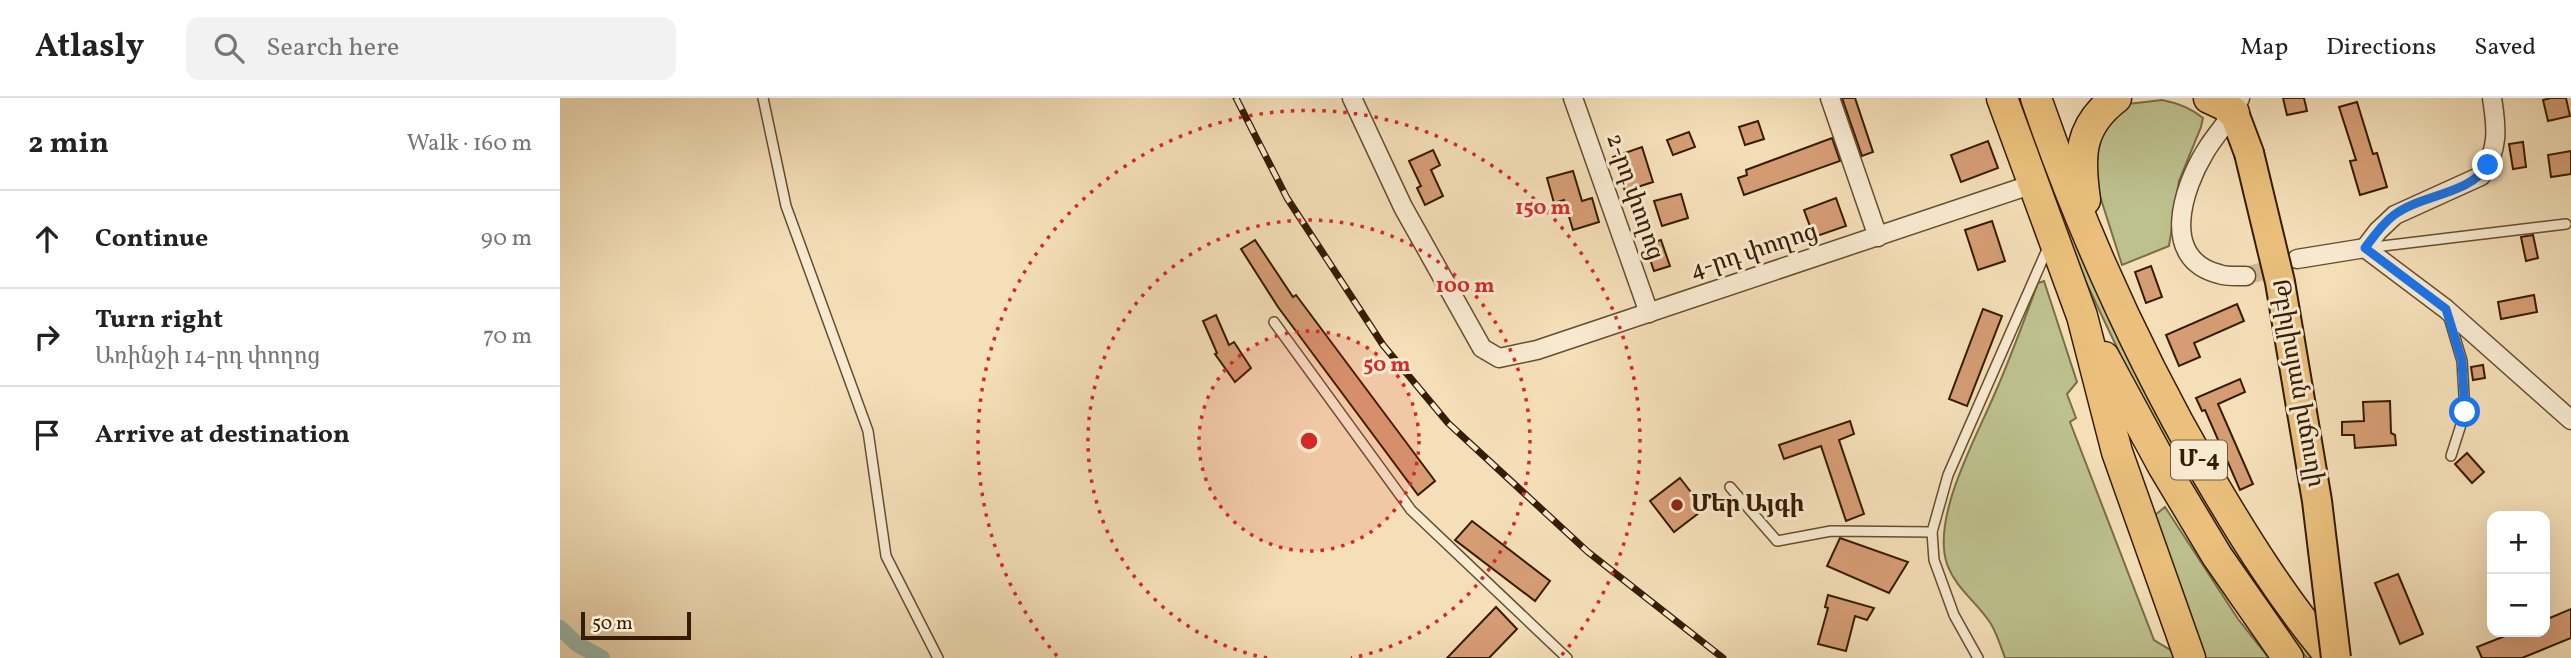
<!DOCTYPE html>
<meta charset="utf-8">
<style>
:root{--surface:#fff;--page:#f2f2f2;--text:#222;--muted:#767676;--line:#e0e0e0}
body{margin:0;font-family:Vollkorn,"Noto Serif Armenian",serif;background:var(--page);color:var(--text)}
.controls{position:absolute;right:21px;bottom:21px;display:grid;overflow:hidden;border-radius:14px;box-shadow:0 7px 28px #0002}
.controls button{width:63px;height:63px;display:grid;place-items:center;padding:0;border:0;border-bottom:2px solid var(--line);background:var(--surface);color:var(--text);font:35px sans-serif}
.scale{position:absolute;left:21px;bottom:18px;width:110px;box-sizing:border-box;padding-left:7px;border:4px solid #361c00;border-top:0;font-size:19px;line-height:24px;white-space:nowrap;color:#361c00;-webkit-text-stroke:5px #f8ead1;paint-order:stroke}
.stop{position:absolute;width:21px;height:21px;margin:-16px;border:5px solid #1a73e8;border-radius:50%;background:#fff}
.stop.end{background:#1a73e8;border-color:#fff;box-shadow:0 2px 7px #0008}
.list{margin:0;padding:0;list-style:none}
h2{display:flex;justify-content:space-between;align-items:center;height:91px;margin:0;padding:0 28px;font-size:30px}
h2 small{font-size:23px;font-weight:400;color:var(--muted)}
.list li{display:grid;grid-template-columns:46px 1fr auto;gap:21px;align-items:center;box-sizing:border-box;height:98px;padding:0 28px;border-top:2px solid var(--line)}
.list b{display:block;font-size:26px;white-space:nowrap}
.list p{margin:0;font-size:23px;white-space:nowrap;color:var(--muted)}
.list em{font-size:23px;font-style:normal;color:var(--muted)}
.icon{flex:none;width:38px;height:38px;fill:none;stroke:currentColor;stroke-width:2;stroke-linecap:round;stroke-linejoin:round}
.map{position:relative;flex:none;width:2011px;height:560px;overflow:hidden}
header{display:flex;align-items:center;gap:42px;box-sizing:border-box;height:98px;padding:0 35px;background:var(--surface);border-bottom:2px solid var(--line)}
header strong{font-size:33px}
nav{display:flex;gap:38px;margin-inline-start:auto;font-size:24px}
.search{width:490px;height:63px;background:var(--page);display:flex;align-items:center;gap:18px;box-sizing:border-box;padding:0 24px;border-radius:14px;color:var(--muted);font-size:26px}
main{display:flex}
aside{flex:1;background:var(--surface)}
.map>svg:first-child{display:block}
.green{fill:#bdc18e;stroke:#7a6e47;stroke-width:2}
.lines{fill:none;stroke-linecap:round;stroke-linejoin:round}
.canal{stroke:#9cbcb1;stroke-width:16}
.building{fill:#d69d75;stroke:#361c00;stroke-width:2}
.minor-tunnel{stroke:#ceb893;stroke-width:18;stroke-dasharray:18 9;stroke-linecap:butt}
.service-casing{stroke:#664d2e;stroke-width:12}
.minor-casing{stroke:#664d2e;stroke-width:21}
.primary-casing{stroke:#361c00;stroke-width:32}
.trunk-casing{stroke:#361c00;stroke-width:33}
.service{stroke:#f8ead1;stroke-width:9}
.minor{stroke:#f8ead1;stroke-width:18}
.primary{stroke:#eac07c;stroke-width:28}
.trunk{stroke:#eac07c;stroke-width:30}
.rail-casing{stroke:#361c00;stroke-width:7}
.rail{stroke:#f8ead1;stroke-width:4.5;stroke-dasharray:13;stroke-linecap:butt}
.primary-bridge-casing{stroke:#361c00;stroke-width:32;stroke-linecap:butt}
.primary-bridge{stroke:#eac07c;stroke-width:28}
.route{stroke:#1a73e8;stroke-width:9}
.ring{fill:none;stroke:#d62828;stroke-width:3.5;stroke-dasharray:3.5 7}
.poi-dot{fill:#8f2418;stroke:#f8ead1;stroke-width:2.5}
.labels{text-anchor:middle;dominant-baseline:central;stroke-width:6;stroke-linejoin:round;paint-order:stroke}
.shield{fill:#f8ead1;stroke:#705a3f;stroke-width:2}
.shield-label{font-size:23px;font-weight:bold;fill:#361c00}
.street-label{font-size:24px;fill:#361c00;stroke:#f8ead1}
.poi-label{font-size:24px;font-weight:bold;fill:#361c00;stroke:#f8ead1;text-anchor:start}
.centre{fill:#d62828;stroke:#f8ead1;stroke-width:3.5}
.ring-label{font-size:21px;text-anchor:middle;font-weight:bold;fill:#d62828;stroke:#f8ead1;stroke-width:6;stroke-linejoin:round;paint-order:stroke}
</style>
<header>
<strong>Atlasly</strong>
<div class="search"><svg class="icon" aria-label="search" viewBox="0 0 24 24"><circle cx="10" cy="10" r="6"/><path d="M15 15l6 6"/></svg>Search here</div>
<nav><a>Map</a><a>Directions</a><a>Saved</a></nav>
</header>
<main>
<aside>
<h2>2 min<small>Walk · 160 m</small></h2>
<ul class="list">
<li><svg class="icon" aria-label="ahead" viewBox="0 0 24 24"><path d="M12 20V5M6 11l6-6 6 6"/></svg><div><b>Continue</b></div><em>90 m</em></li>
<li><svg class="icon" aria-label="right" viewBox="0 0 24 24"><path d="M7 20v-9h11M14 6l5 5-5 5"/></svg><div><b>Turn right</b><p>Առինջի 14-րդ փողոց</p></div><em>70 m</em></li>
<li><svg class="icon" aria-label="arrive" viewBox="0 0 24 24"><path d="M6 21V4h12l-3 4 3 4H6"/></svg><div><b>Arrive at destination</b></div></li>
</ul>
</aside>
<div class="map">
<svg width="2011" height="560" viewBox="0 0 2011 560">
<rect width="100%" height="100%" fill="#f4dfb8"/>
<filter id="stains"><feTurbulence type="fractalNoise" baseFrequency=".00286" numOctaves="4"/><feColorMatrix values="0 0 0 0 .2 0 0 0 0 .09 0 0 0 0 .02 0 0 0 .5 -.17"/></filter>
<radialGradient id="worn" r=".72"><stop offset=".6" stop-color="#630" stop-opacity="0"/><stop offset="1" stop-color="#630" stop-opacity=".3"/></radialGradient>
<g class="green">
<path d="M1602 2C1618 5 1631 10 1643 20L1641 29 1619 83 1609 148 1562 167 1532 73 1538 36 1568 6Z"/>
<polygon points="1480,49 1758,560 1747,560 1703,504 1654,429 1570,277 1515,161 1476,53"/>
<path d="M1484 183 1517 284 1507 296 1516 320 1510 324 1594 542 1612 553 1614 560H1445C1441 549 1437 536 1431 526 1417 504 1396 491 1387 466 1371 419 1417 338 1435 295 1451 259 1464 222 1478 185Z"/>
<polygon points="1605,409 1678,521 1709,560 1645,560 1595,417"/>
</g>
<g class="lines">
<polyline class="canal" points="0,530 17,546 42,560"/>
</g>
<g class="building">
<polygon points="1282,0 1295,0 1313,54 1302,58"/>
<polygon points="1723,0 1744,0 1747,13 1727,17"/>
<polygon points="1991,0 2006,0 2010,18 1988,23 1983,2"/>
<polygon points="1797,4 1813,56 1817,55 1827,89 1800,97 1790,63 1796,62 1779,9"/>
<polygon points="1198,23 1204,41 1185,47 1179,29"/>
<polygon points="1129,34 1135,49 1113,57 1107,42"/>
<polygon points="1272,40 1280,63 1184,97 1178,80 1187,77 1186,72"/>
<polygon points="1428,43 1438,70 1401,84 1391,57"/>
<polygon points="1963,44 1966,69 1953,71 1949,46"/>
<polygon points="1082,49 1093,84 1065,93 1053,59"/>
<polygon points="873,52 880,67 871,72 883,98 865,107 857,90 861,88 849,63"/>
<polygon points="2011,53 2011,76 1991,79 1988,57"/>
<polygon points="1013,73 1022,103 1032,100 1039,124 1013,132 1004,102 994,105 987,80"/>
<polygon points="1121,96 1128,120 1102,128 1094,103"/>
<polygon points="1276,100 1286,128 1254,139 1244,112"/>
<polygon points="1432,123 1445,163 1418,172 1405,132"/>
<polygon points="1973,137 1978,160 1966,163 1961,139"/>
<polygon points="695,142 733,199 736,197 875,383 858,397 718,209 681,151"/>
<polygon points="1101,142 1110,168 1094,173 1085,147"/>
<polygon points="1591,168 1602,199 1586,205 1575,174"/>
<polygon points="1974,197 1977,214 1941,221 1938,204"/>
<polygon points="1677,206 1684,223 1634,245 1640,259 1619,268 1606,237"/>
<polygon points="1423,211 1442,218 1407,308 1389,301"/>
<polygon points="656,217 669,247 674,244 691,270 675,284 655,256 657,255 643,223"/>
<polygon points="1923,267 1925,280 1913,282 1911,269"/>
<polygon points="1680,281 1685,294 1658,306 1693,386 1680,392 1645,312 1642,313 1636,300"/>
<polygon points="1830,303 1831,335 1835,337 1836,347 1795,350 1794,337 1782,337 1782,324 1804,323 1803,304"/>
<polygon points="1290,323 1294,336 1279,342 1304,416 1286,423 1261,348 1224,361 1219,347"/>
<polygon points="1907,355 1924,374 1912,385 1895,366"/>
<polygon points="1120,380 1144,411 1114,434 1090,403"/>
<polygon points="912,423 990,483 975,503 895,442"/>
<polygon points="1280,440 1348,464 1329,495 1267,468"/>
<polygon points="1838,476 1863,536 1840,546 1815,485"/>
<polygon points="1268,497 1314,510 1307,522 1295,518 1286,553 1258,546 1268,510 1265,509"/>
<polygon points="936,509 957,531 929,560 887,560"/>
<polygon points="2011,511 2011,540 1962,560 1922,560 1917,549 1955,534 1985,534 1985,522"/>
</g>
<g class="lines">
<polyline class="minor-tunnel" points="1686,178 1726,166"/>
<defs>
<g id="service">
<polyline points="203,0 226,108 308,333 326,458 378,560"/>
<polyline points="1806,150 2006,126"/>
<polyline points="1888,216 1902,263 1905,314 1891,358"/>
<polyline points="714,224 851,412 1007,560"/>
<polyline points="1170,389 1217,443 1271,433 1372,434"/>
<polyline points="1418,560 1394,517 1374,462 1372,434 1388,377 1489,147"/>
</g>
<g id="minor">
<polyline points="792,0 843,109 922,250 939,260 977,252 1473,86"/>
<polyline points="1013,0 1089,215"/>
<polyline points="1270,0 1318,139"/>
<path d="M1680 0C1672 21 1656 35 1645 54 1623 90 1599 161 1659 176 1667 179 1678 178 1686 178"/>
<path d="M1805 150 1818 133 1835 117 1921 78C1939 51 1937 31 1932 0"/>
<polyline points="1737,161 1805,150 1886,211 2011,322"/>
</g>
<polyline id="primary" points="1674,15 1689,55"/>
<g id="trunk">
<polyline points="1442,0 1522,218 1557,354 1630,560"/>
<path d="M1476 0C1521 131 1578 257 1647 376 1685 441 1724 503 1772 560"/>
<polyline points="1649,0 1664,7 1674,15"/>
<path d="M1525 102C1519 59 1518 29 1556 0"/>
<polyline points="1544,259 1603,368 1657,458 1728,560"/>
</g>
</defs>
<use href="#service" class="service-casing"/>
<use href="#minor" class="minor-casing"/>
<use href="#primary" class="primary-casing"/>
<use href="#trunk" class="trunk-casing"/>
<use href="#service" class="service"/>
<use href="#minor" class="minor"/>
<use href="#primary" class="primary"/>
<use href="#trunk" class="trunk"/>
<defs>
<polyline id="rail" points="676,0 727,100 823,247 888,325 1028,454 1163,560"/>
</defs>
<use href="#rail" class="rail-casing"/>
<use href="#rail" class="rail"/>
<defs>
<polyline id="primary-bridge" points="1689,55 1720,184 1757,403 1776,560"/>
</defs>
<use href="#primary-bridge" class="primary-bridge-casing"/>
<use href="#primary-bridge" class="primary-bridge"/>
</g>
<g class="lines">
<path class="route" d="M1905 314 1902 263 1886 211 1805 150C1814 138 1822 126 1834 117 1862 96 1909 97 1928 67"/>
</g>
<circle cx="749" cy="343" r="110" fill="#d62828" fill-opacity=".12"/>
<g class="ring">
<circle cx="749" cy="343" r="110"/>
<path d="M707 560A221 221 0 1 1 791 560"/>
<path d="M497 558A331 331 0 1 1 1001 558"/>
</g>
<circle class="poi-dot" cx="1117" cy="407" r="7"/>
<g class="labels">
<rect class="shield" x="1611" y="342.5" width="56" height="39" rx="5"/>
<g class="shield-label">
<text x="1639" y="362">Մ-4</text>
</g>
<g class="street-label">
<text transform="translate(1074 99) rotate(71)">2-րդ փողոց</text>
<text transform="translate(1194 154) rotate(-18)">4-րդ փողոց</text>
<text transform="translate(1737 285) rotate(80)">Թբիլիսյան խճուղի</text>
</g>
<g class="poi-label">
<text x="1131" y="407">Մեր Այգի</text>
</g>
</g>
<circle cx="749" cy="343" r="10" class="centre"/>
<g class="ring-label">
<text x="983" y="116">150 m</text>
<text x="905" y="194">100 m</text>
<text x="827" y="273">50 m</text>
</g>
<rect width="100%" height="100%" filter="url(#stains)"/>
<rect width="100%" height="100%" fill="url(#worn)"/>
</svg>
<div class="controls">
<button>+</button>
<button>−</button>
</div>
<div class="scale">50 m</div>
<div class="stop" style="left:1905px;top:314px"></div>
<div class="stop end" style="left:1928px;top:67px"></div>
</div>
</main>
